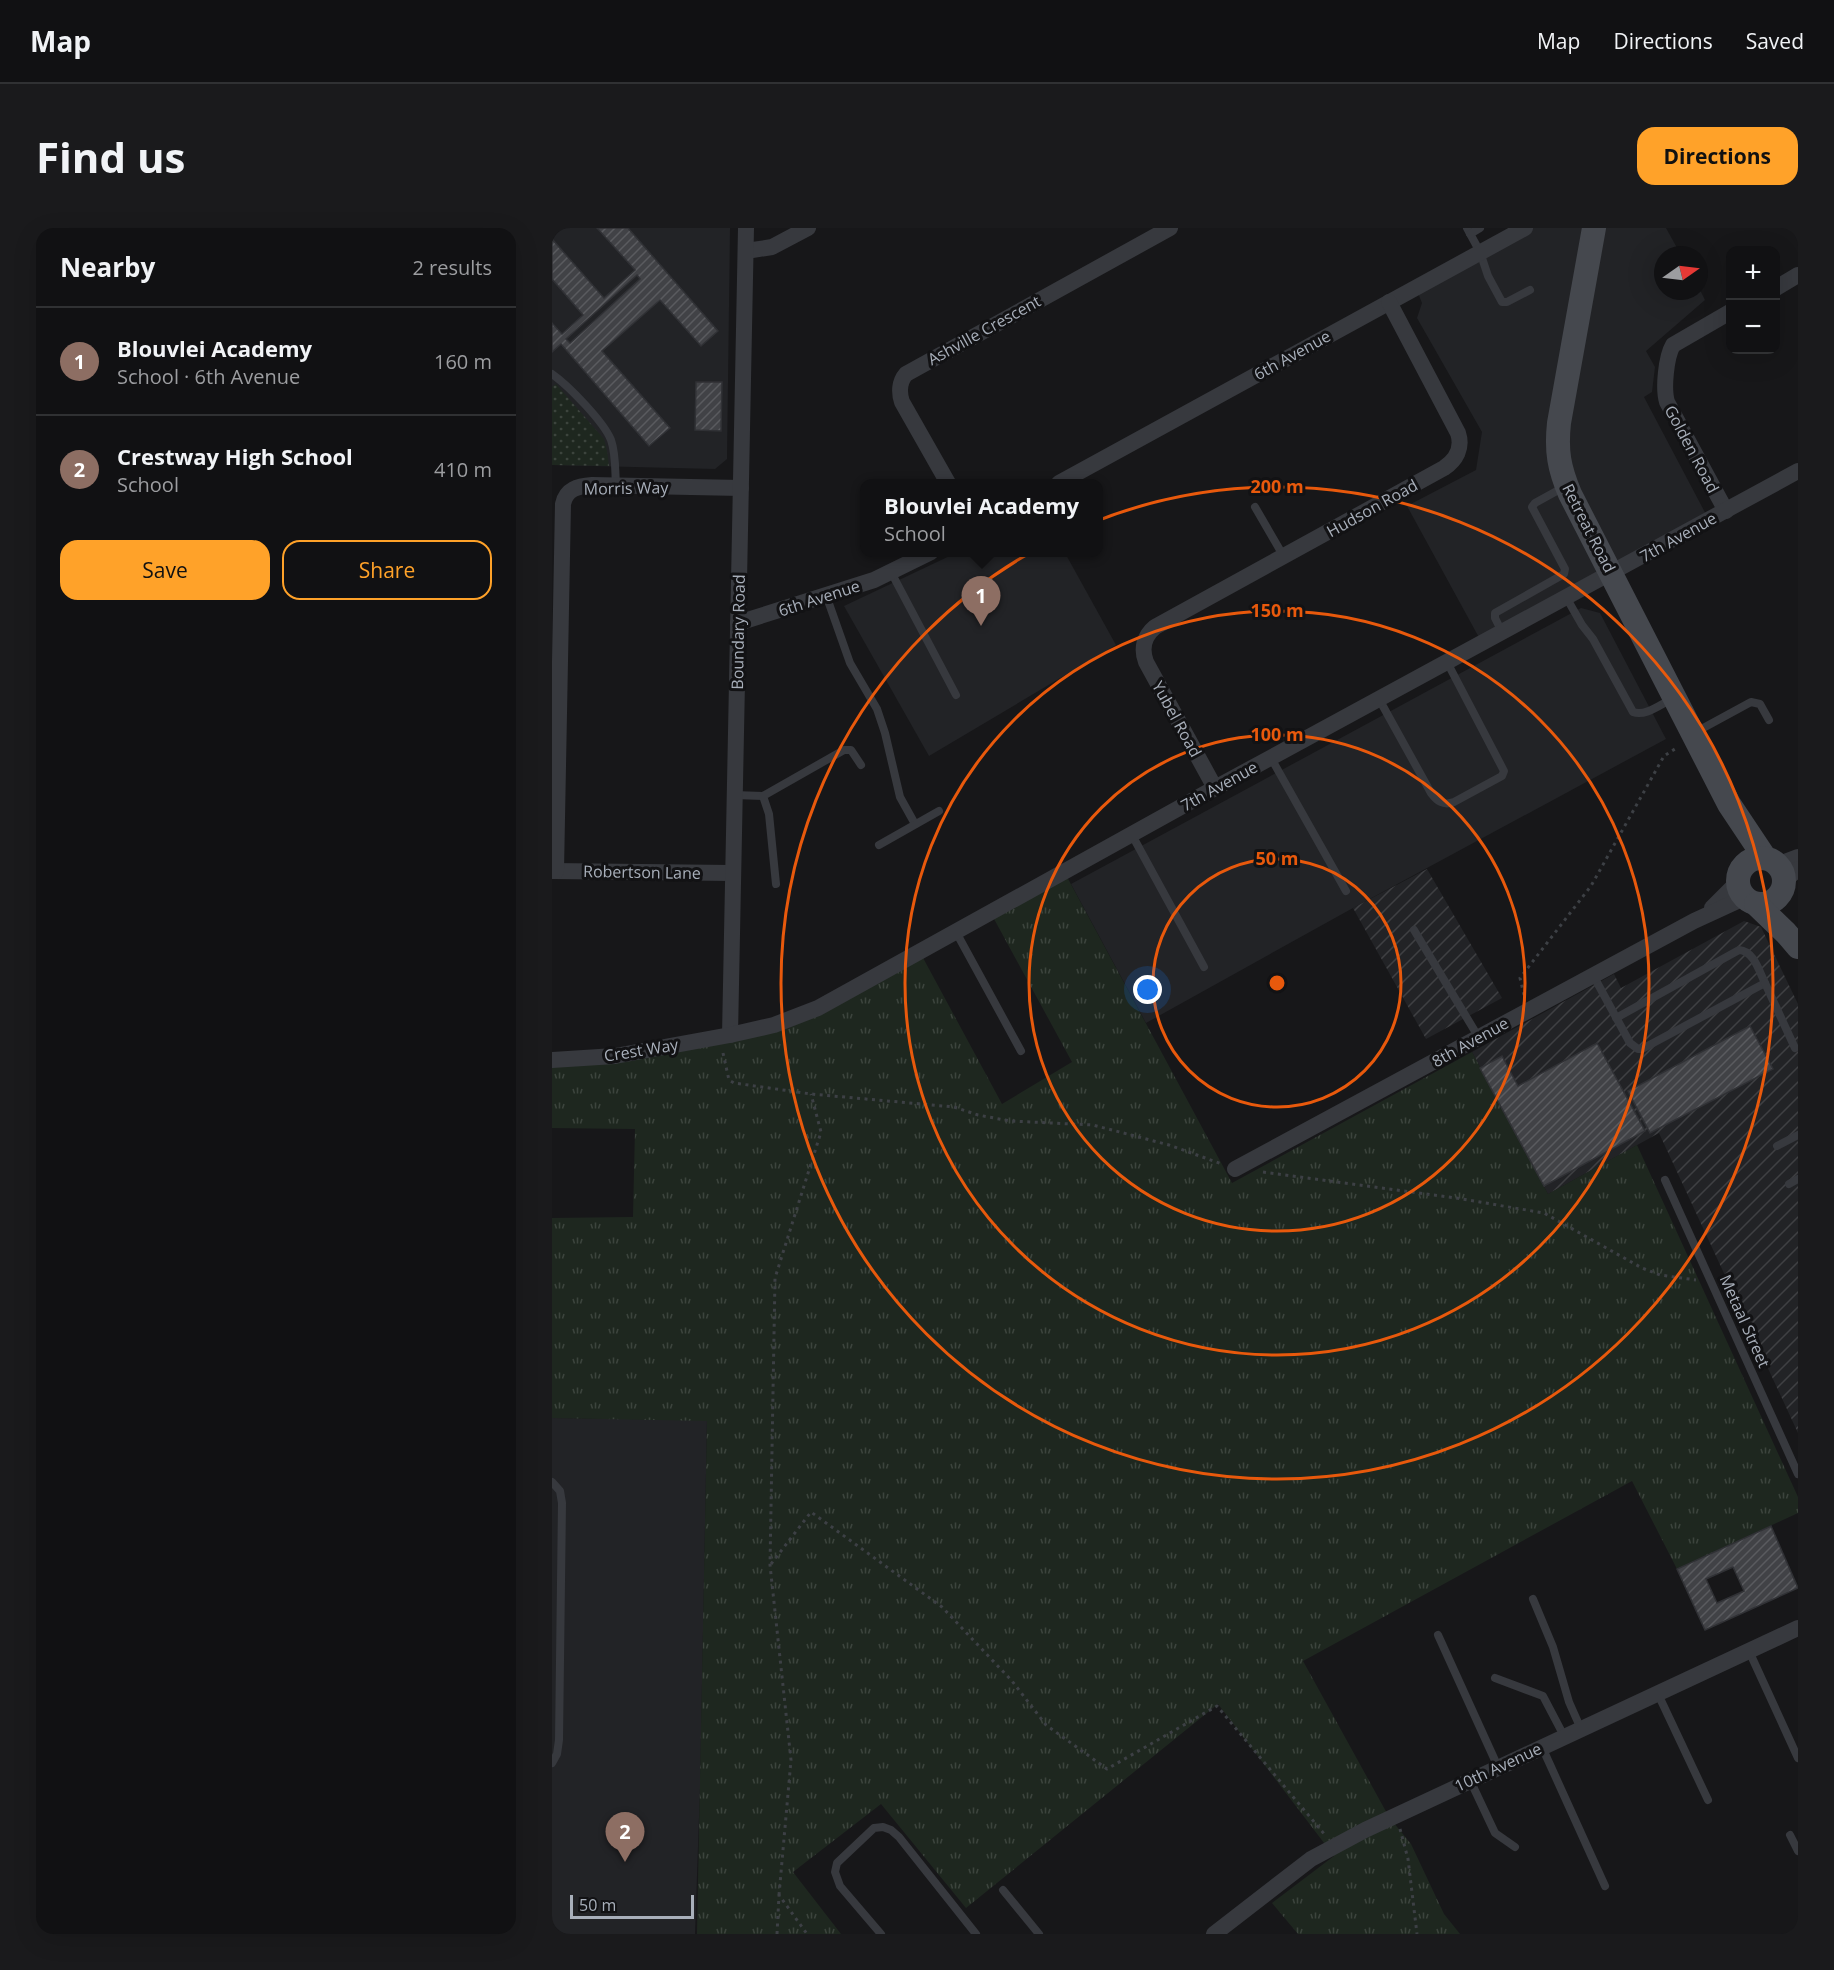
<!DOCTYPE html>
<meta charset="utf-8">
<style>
:root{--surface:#111113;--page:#1a1a1c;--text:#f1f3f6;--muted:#9c9da0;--line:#303133;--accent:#ffa229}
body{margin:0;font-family:"Open Sans",sans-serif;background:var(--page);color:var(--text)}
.controls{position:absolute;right:18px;top:18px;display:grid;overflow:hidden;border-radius:12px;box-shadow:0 6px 24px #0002}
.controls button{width:54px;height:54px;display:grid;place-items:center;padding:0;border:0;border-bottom:2px solid var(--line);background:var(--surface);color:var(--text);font:30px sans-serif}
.compass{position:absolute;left:1102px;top:18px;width:54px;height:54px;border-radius:50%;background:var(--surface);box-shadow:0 6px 24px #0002;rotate:76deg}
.scale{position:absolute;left:18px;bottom:15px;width:124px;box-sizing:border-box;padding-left:6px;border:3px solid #a8afba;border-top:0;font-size:16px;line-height:21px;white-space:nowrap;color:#a8afba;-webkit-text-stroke:4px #121214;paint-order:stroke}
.you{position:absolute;left:596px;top:762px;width:21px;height:21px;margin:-15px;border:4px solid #fff;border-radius:50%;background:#1a73e8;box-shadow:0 0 0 9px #1a73e833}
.badge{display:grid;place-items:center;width:39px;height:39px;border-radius:50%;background:var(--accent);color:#fff;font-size:20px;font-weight:700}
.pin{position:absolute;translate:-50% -50px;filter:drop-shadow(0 2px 3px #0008)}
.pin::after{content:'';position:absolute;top:32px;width:21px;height:18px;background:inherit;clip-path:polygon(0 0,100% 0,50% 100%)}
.popup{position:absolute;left:308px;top:251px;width:243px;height:78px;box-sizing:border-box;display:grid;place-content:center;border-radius:12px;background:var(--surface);filter:drop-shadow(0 2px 4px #0005);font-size:20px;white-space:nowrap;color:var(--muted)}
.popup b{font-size:22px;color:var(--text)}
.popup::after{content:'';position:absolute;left:50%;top:100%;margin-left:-12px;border:12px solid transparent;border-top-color:var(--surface)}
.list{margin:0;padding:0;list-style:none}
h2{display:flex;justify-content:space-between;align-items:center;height:78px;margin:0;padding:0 24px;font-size:26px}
h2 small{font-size:20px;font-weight:400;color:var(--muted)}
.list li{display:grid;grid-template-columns:39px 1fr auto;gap:18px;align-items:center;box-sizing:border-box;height:108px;padding:0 24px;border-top:2px solid var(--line)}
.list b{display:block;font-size:22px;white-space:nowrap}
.list p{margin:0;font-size:20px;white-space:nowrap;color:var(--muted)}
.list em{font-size:20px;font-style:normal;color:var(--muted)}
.actions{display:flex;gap:12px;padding:18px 24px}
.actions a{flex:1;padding:14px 0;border:2px solid var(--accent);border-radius:18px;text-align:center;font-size:21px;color:var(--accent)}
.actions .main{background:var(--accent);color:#111}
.map{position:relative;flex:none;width:1246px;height:1706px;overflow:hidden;border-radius:18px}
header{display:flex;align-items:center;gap:36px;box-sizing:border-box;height:84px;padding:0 30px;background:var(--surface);border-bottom:2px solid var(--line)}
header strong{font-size:28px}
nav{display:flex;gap:33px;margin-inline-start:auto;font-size:21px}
.intro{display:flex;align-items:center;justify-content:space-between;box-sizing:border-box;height:144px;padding:0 36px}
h1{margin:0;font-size:42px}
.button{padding:15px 27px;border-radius:18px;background:var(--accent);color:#111;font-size:21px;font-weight:700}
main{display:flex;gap:36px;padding:0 36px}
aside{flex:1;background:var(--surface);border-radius:18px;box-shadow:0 6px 24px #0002}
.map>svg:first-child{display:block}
.built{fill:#222326}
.industrial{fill:url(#industrial-furrows)}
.grass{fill:url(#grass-tufts)}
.park{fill:url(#park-dots)}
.building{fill:url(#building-hatch);stroke:#303135;stroke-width:1.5;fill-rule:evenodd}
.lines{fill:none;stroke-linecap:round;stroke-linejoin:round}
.path{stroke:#3d4045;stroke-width:3;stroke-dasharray:3 4.5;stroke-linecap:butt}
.lane{stroke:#37393e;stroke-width:8}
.street{stroke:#37393e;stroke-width:16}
.secondary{stroke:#45484e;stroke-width:24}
.ring{fill:none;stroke:#e8590c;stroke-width:3}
.labels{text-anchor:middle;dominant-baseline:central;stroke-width:6;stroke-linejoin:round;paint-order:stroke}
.street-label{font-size:16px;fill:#a8afba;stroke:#121214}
.centre{fill:#e8590c;stroke:#121214;stroke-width:3}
.ring-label{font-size:18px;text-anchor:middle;font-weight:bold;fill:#e8590c;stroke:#121214;stroke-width:6;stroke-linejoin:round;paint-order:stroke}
</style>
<header>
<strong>Map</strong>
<nav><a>Map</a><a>Directions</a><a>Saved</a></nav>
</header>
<div class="intro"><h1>Find us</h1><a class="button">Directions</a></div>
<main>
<aside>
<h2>Nearby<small>2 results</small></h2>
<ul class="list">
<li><span class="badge" style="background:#8d6e63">1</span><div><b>Blouvlei Academy</b><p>School · 6th Avenue</p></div><em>160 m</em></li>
<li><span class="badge" style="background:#8d6e63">2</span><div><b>Crestway High School</b><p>School</p></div><em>410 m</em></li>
</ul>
<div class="actions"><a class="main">Save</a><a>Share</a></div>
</aside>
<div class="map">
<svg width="1246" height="1706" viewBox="0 0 1246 1706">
<defs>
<pattern id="industrial-furrows" width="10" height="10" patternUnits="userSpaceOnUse" patternTransform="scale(1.5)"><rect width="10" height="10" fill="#222326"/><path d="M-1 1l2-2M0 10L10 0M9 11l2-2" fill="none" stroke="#3f4043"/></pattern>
<pattern id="grass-tufts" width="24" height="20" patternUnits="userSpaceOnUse" patternTransform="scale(1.5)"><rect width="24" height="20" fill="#1e271f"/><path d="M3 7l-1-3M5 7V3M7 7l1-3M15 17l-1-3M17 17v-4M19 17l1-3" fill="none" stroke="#3c443d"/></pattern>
<pattern id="park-dots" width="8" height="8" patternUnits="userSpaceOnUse" patternTransform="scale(1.5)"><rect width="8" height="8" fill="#1e271f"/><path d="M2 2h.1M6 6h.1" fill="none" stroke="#3c443d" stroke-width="1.8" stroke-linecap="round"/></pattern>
<pattern id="building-hatch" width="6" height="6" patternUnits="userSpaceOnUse" patternTransform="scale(1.5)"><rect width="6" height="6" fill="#414246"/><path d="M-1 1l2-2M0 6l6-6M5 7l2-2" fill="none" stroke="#5a5b5f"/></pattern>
</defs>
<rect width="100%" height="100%" fill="#171719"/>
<g class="built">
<polygon points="0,0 178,0 175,231 163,241 0,237"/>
<polygon points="973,0 1114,0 1129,27 1111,27 1111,63 1147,63 1147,60 1153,72 1094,123 1103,139 1100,164 1092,169 1157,292 930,415 855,278 924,242 930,204 865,90 870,75 864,60"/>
<polygon points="404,325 513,325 564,417 377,528 292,378"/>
<polygon points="1029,380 1048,385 1114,511 801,680 594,795 519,656"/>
<polygon points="0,1190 155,1192 148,1561 143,1706 0,1706"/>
</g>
<g class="industrial">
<polygon points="875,641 950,770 874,811 801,680"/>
<polygon points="1192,693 1209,699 1246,776 1246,1205 1107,905 996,966 920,824 1062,746 1069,760"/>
</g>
<polygon class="grass" points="515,649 680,955 920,824 996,966 1085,917 1246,1269 1246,1285 1125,1341 1080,1253 751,1433 837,1589 859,1616 892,1686 908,1706 746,1706 720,1675 782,1628 666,1476 414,1680 329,1576 241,1644 289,1706 145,1706 155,1193 0,1190 0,990 81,989 83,901 0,900 0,838 211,803 370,728 450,876 520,834 441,689"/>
<polygon class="park" points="4,156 52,211 55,223 57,238 0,237 0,159"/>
<g class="building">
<path d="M45 0H76L166 103 149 118 108 72 50 123 118 200 97 218 9 116 0 124V95L10 106 31 87 0 51V11L52 70 83 42ZM85 47 88 51 18 115 14 111Z"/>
<polygon points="144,154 170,154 169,203 143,202"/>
<polygon points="1198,798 1221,841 1098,905 1076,863"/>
<polygon points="1045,815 1093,903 992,958 928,840 950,828 966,858"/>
<path d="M1219 1298 1246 1360 1153 1402 1125 1341ZM1181 1339 1192 1363 1165 1375 1154 1351Z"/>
</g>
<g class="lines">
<g class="path">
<polyline points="972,767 968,750 1039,658 1112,528 1126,519"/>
<polyline points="171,825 177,852 182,855 259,866 402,879 426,887 458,893 541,897 617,917 670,936"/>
<polyline points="711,944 904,970 992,985 1090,1040 1108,1047 1144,1052"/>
<polyline points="219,1336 259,1284 390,1379 460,1453 494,1497 555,1541 665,1478 773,1607"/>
<polyline points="848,1601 856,1631 865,1706"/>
<polyline points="227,1667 239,1532 218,1337 223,1050 269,904 259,866"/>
<polyline points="225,1706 227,1667 255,1706"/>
</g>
<g class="lane">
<polyline points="915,0 928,24 936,48 950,74 955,74 978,62"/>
<polyline points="918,6 928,0"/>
<path d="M0 146C16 157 52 194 59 212 64 226 63 243 64 258"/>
<polyline points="703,279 732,329"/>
<polyline points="339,344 404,467"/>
<polyline points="274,367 298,435 325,481 333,505 348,569 363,596"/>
<path d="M1014 369 1030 397 1041 411 1081 484C1093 489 1109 476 1120 471"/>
<polyline points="950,404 943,390 943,385 1012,346 1013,341 980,279 983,275 1012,259"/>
<path d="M827 471 879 565C885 573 891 578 902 574L950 548 952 543 895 434"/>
<polyline points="1142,505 1199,474 1208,476 1217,492"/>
<polyline points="719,530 794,663"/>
<polyline points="182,567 211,568"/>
<polyline points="580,607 652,739"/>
<polyline points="327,617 387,583"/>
<polyline points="224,656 217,586 211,568 292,522 299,522 309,537"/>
<polyline points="862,702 927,810"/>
<polyline points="404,704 469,823"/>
<path d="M1041 747 1078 815 1086 821H1090L1213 755C1207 743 1202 723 1187 722L1064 790"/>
<polyline points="1213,755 1243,820"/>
<polyline points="1225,918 1246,907"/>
<polyline points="1113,952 1246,1246"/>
<polyline points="1237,956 1246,951"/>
<polyline points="0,1254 8,1263 10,1275 7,1512 5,1526 0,1535"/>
<polyline points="981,1371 1001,1419 1017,1474 1029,1501"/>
<polyline points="886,1407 946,1539"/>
<polyline points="1197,1423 1246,1530"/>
<polyline points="943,1450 991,1468 1012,1508"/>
<polyline points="1106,1466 1156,1572"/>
<polyline points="990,1519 1053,1658"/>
<polyline points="918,1552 943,1605 963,1619"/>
<polyline points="1238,1607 1246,1623"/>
<polyline points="451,1662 487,1706"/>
<polyline points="329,1706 288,1658 283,1644 285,1635 322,1600 331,1599 339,1602 347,1609 424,1706"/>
</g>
<g class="street">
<polyline points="194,23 220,19 256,0"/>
<polyline points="1224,60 1246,47"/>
<path d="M396 255 350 174C347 165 347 154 354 146L618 0"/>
<polyline points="507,255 973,0"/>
<path d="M1174 283 1115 174C1111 161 1114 129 1121 117L1178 84"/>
<polyline points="186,395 322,352 379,324"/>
<path d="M663 560 594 434C589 421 592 408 603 399L892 240C904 232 911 220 906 205L837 74"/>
<polyline points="1225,637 1246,629"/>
<polyline points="0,643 180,645"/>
<path d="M4 643 11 276C14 261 26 258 40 257L189 260"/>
<polyline points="1232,653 1246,641"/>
<polyline points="1160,680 1186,654"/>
<polyline points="178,807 194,0"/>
<polyline points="0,832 63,828 178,807 222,797 266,780 663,560 1246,243"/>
<polyline points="683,941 1142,693 1192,670"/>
<polyline points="662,1706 759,1631 813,1602 1246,1400"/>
</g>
<g class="secondary">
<path d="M1042 0 1007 195C1004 223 1007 240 1018 266L1177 576 1213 630"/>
<circle cx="1209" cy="653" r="23"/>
<polyline points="1204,676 1234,705 1246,719"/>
</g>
</g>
<g class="ring">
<circle cx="725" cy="755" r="124"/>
<circle cx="725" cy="755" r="248"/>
<circle cx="725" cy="755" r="372"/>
<circle cx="725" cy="755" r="496"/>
</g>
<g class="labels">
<g class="street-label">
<text transform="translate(432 102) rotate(-29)">Ashville Crescent</text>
<text transform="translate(740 127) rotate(-29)">6th Avenue</text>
<text transform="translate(1140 221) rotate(62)">Golden Road</text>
<text transform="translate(74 260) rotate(-1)">Morris Way</text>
<text transform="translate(820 280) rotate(-29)">Hudson Road</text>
<text transform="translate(1037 300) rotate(63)">Retreat Road</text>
<text transform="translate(1126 309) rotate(-29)">7th Avenue</text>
<text transform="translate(267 370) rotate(-18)">6th Avenue</text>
<text transform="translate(186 404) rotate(-89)">Boundary Road</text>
<text transform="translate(625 491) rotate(61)">Yubel Road</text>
<text transform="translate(667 558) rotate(-29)">7th Avenue</text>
<text transform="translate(90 644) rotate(1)">Robertson Lane</text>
<text transform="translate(918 814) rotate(-29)">8th Avenue</text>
<text transform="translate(89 822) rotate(-9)">Crest Way</text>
<text transform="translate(1193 1093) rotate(66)">Metaal Street</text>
<text transform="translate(946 1539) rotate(-25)">10th Avenue</text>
</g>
</g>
<circle cx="725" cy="755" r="9" class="centre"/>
<g class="ring-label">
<text x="725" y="265">200 m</text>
<text x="725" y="389">150 m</text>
<text x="725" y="513">100 m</text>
<text x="725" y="637">50 m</text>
</g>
</svg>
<div class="controls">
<button>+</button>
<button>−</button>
</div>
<svg class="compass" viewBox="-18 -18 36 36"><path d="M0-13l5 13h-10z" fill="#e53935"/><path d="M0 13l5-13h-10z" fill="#9c9da0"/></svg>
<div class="scale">50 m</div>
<div class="you"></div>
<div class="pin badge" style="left:429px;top:398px;background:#8d6e63">1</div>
<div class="popup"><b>Blouvlei Academy</b>School</div>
<div class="pin badge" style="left:73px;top:1634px;background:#8d6e63">2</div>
</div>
</main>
